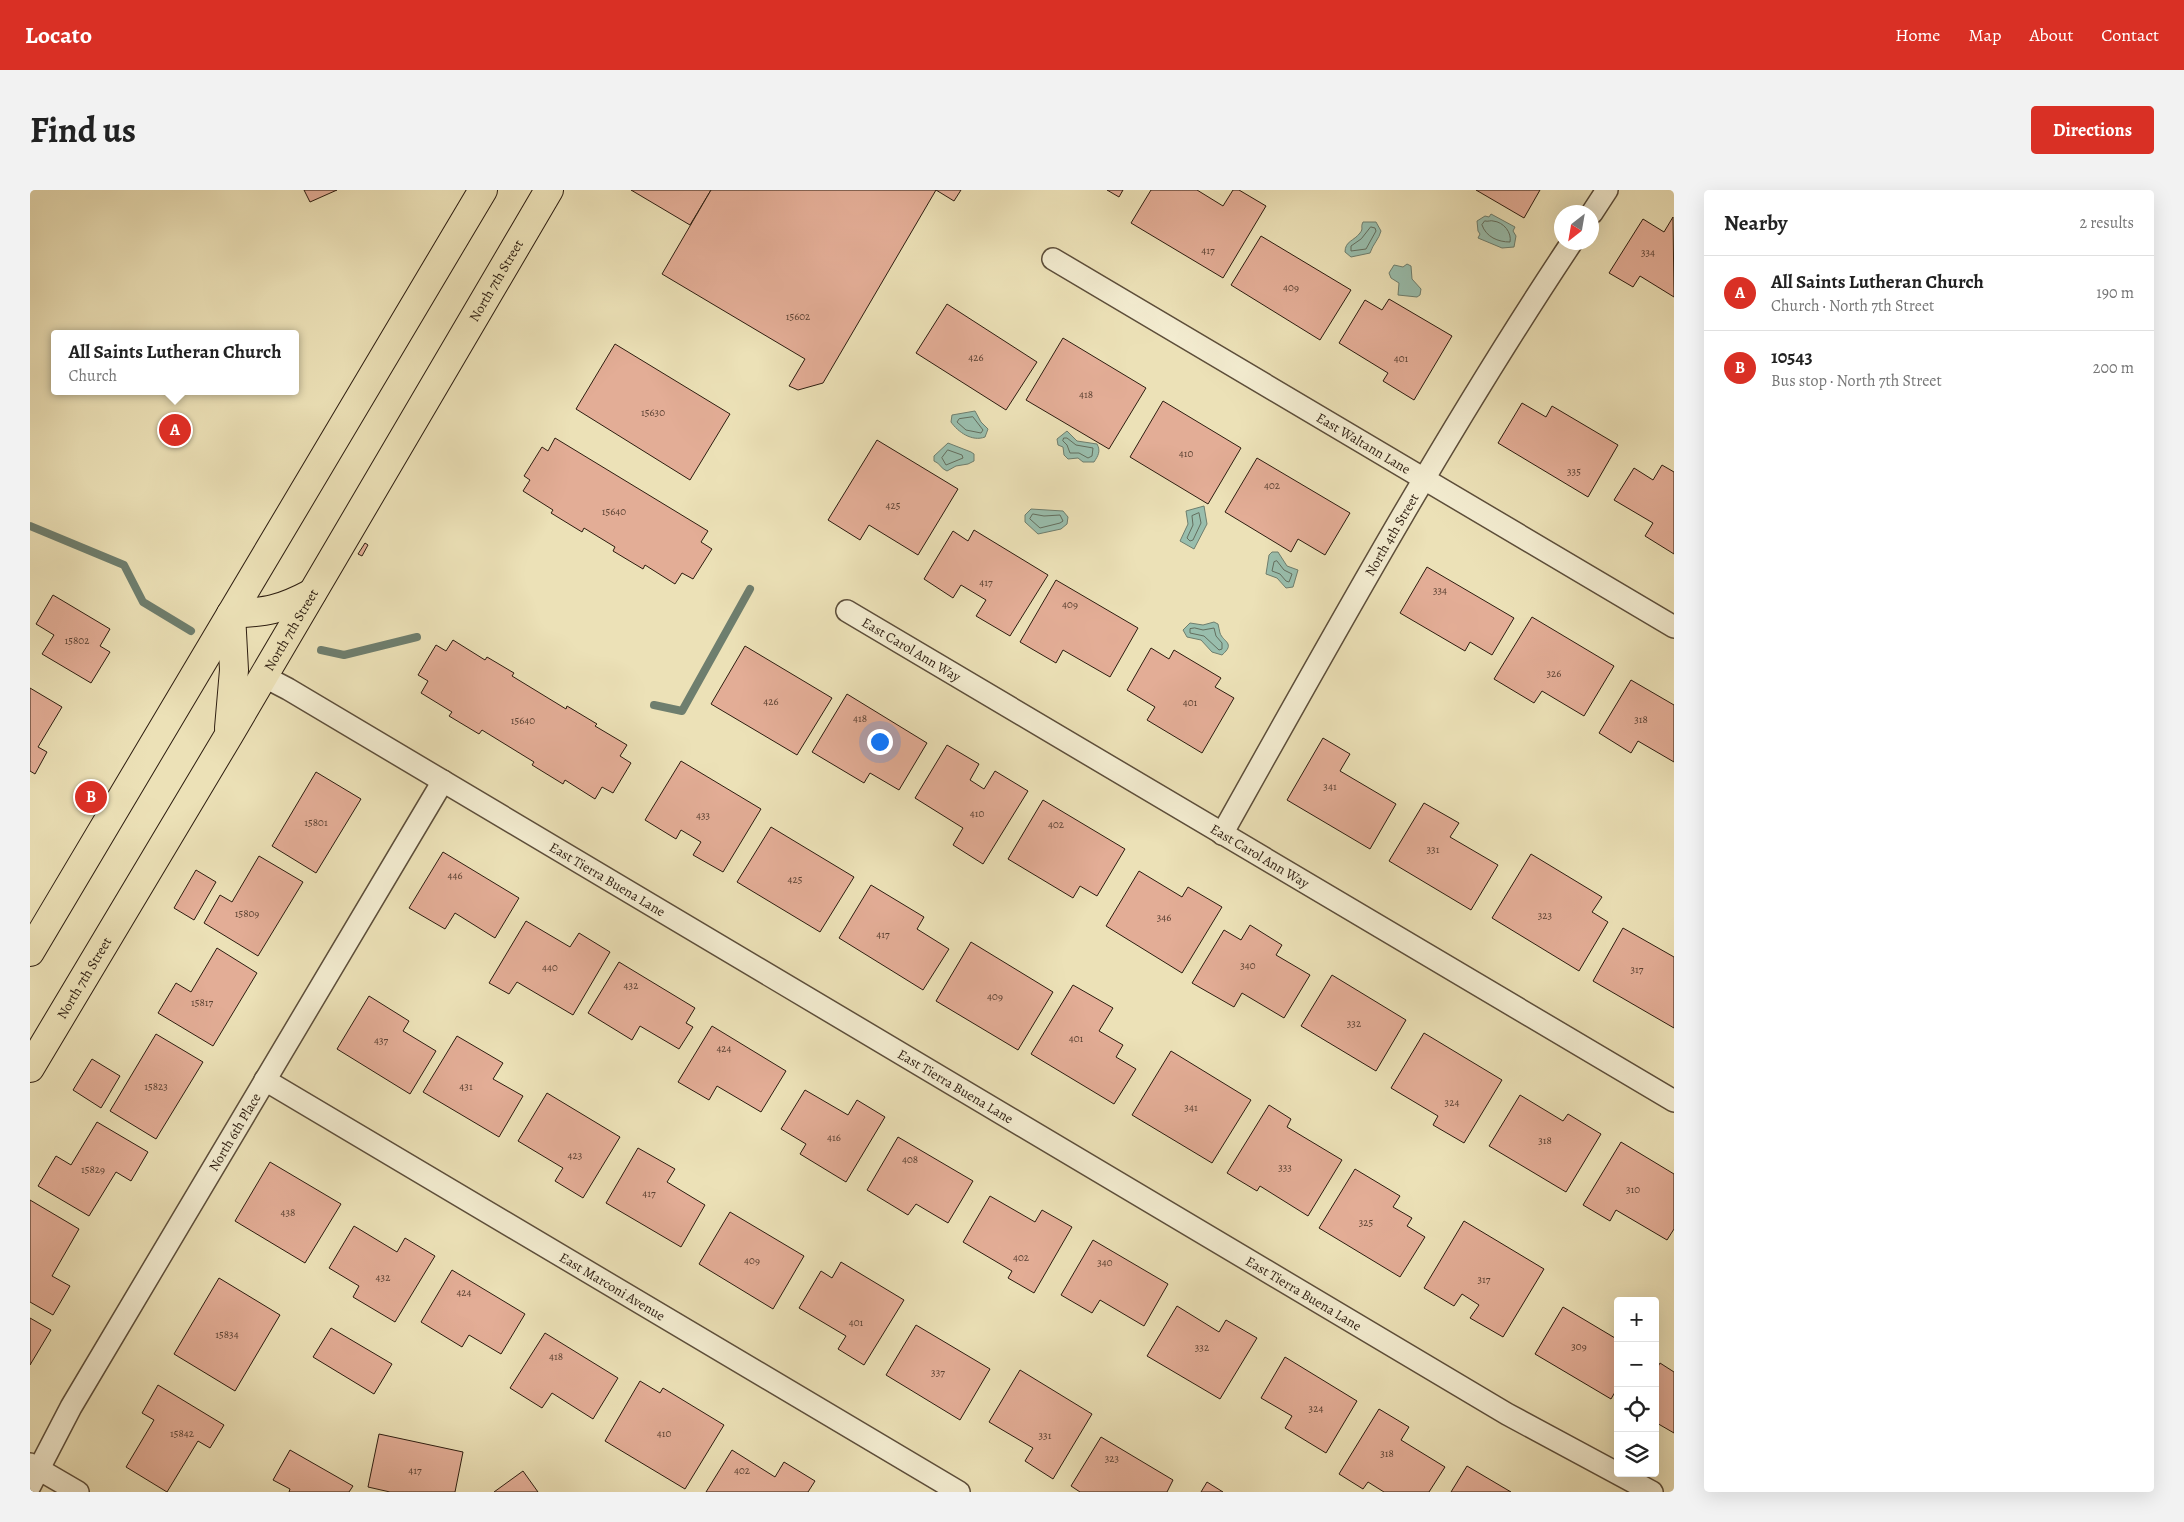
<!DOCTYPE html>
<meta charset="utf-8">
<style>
:root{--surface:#fff;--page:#f2f2f2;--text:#222;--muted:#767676;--line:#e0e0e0;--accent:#d93025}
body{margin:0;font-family:Alegreya,serif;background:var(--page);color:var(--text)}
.controls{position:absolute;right:15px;bottom:15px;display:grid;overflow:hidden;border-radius:5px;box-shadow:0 5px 20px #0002}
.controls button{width:45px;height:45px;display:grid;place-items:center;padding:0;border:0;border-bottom:1px solid var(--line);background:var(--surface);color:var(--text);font:25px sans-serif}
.compass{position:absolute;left:1524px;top:15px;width:45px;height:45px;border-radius:50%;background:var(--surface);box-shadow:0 5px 20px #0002;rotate:211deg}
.you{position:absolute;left:849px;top:551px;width:18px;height:18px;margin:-12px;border:4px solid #fff;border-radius:50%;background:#1a73e8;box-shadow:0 0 0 8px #1a73e833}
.badge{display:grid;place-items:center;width:32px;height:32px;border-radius:50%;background:var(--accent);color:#fff;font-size:16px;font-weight:700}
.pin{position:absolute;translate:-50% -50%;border:2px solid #fff;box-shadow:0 1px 5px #0006}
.popup{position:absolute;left:21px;top:140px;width:248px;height:65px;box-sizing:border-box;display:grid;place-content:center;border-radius:5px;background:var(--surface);filter:drop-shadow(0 1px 4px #0005);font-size:16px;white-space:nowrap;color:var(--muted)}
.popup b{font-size:19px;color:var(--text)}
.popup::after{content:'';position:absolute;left:50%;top:100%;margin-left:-10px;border:10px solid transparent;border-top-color:var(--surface)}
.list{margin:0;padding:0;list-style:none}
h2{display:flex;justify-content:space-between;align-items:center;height:65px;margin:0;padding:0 20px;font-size:21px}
h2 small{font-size:16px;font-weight:400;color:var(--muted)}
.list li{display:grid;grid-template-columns:32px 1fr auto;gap:15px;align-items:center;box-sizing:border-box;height:75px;padding:0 20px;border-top:1px solid var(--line)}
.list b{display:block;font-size:19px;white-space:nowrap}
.list p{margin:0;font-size:16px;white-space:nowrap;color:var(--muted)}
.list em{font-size:16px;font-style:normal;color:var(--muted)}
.icon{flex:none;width:28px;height:28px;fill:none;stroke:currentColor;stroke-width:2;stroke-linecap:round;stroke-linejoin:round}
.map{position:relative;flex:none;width:1644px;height:1302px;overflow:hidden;border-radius:5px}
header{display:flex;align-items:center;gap:30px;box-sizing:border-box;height:70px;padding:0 25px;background:var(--accent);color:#fff}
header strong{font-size:24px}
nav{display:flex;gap:28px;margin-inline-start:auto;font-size:18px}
.intro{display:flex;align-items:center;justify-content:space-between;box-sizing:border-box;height:120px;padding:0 30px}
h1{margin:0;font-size:35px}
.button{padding:12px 22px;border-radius:5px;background:var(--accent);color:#fff;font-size:18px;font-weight:700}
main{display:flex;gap:30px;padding:0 30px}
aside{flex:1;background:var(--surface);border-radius:5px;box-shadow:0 5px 20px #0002}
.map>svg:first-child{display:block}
.water{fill:#99bead;stroke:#6e7e6e}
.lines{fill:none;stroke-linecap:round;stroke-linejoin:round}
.shore{stroke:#636e5e;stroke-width:1}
.stream{stroke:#6e7e6e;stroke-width:8}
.building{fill:#e3ad96;stroke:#2d1d10}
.minor-casing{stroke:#5d4e3a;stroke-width:24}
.primary-casing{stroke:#2d1d10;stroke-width:30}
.minor{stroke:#f3ecd0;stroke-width:21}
.primary{stroke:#ece1b7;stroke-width:28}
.labels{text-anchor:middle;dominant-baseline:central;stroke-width:4;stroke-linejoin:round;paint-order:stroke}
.number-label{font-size:11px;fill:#5a4132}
.street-label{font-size:14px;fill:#2d1d10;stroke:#f3ecd0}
</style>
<header>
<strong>Locato</strong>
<nav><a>Home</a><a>Map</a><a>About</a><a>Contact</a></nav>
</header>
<div class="intro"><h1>Find us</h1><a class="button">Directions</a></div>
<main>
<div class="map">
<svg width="1644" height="1302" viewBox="0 0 1644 1302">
<rect width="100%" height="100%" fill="#ece1b7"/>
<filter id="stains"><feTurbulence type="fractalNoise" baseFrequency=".004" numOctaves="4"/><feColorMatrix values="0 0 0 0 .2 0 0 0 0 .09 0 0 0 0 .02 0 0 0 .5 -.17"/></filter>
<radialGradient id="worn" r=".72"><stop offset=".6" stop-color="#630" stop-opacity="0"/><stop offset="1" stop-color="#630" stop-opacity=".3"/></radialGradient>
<g class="water">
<polygon points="1461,24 1485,37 1483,41 1486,46 1484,57 1472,58 1448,48 1450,44 1448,41 1447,31 1455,26 1459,27"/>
<path d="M1333 32H1346L1351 41C1349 49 1343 54 1340 63L1321 67 1315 62C1315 51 1324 51 1330 43 1334 38 1330 38 1333 32Z"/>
<polygon points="1377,74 1381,76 1382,89 1391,99 1390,105 1387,107 1368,105 1369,93 1361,88 1359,83 1364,75 1373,77"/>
<path d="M945 221 951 232 958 239 955 247C942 252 928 242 921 232L922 225Z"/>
<path d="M1037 241 1047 251 1067 254C1071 261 1068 266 1064 272H1053L1048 268 1038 269 1034 265 1033 257 1028 255 1027 249Z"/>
<path d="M918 253 941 262 944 264V271L938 274 926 276 917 281C911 279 910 273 904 271V266Z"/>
<polygon points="1174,316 1177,334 1164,359 1150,351 1158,334 1156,321"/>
<polygon points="1001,319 1033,321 1038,327 1037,334 1031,339 1008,344 995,332 995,325"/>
<polygon points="1242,362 1248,362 1257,376 1268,380 1263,397 1256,398 1247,388 1236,384 1239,365"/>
<path d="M1184 432 1188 434C1189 437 1189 440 1190 443 1193 452 1206 453 1192 465L1182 462 1171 450 1157 447 1153 440 1160 433 1173 435Z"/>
</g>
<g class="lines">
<g class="shore">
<path d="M1455 31C1458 32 1461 30 1463 31 1474 32 1482 43 1480 52 1468 52 1456 47 1452 35Z"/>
<polygon points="1341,37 1345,38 1346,41 1336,59 1321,61 1321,56 1331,49"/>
<polygon points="943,227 953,240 951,243 936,240 927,232 929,229"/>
<polygon points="1034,248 1037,248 1046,255 1063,258 1062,266 1058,268 1049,263 1040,263 1037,255 1033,251"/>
<polygon points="918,260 932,265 933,268 916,275 912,268"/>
<polygon points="1169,323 1171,333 1163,350 1160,351 1157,348 1163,335 1162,326"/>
<polygon points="1003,324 1014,326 1030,325 1033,331 1030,333 1010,338 1000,329"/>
<polygon points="1247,371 1254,380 1262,384 1259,392 1256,391 1250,384 1242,381 1244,372"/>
<polygon points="1165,438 1173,440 1184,438 1186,446 1192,453 1192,459 1189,460 1174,446 1160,443 1160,439"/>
</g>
<g class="stream">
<polyline points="0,336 94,375 113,412 161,441"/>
<polyline points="291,460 314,465 387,447"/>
<polyline points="624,515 652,521 720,399"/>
</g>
</g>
<g class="building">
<polygon points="274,0 307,0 280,12"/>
<polygon points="601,0 681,0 660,35"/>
<polygon points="681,0 906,0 793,193 768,200 759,196 775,169 632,84"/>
<polygon points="906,0 931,0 924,11"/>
<polygon points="1077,0 1093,0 1089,7"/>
<polygon points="1121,0 1167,0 1193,16 1203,0 1209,0 1236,16 1193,88 1101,33"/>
<polygon points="1446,0 1510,0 1494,28"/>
<polygon points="1643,27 1644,107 1610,86 1603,97 1579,83 1613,29 1634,42"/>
<polygon points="1231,46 1321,100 1290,150 1201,95"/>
<polygon points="1359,109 1422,146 1384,210 1353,191 1358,183 1309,153 1335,110 1352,120"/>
<polygon points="917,114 1007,172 976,220 886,163"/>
<polygon points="1033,148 1116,198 1079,259 996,210"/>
<polygon points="585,154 700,224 660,290 546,219"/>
<polygon points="1133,211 1211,258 1178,314 1100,267"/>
<polygon points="1492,213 1516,227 1522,216 1588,255 1558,307 1468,253"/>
<polygon points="525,248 678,341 671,352 682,359 663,389 652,383 645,394 615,375 613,379 583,361 585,357 554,338 552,342 521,323 523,320 493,301 500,290 494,286 512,257 518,261"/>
<polygon points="847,250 928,299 888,365 839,335 830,350 798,330"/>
<polygon points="1227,268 1320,323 1295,365 1268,349 1261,362 1195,322"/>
<polygon points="1632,275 1644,282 1644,364 1615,346 1623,333 1584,310 1604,278 1623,290"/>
<polygon points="944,340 1018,385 980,446 946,426 956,410 931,395 923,408 894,389 923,341 938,351"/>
<polygon points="335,353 338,355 332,366 328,364"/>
<polygon points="1397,377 1484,428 1462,465 1440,452 1435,461 1370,423"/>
<polygon points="1026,390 1108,438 1080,487 1033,460 1026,473 990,452"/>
<polygon points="23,405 80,439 70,456 80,462 61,493 12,464 24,445 6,434"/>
<polygon points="1502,427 1584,476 1554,526 1512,501 1504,513 1464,489"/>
<polygon points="423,450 455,470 457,467 484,483 482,486 536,519 537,516 567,534 565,536 597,555 590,566 601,573 583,603 572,597 565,609 535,590 533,594 502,575 504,572 452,540 449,544 419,526 422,522 391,503 398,491 388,485 406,455 416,461"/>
<polygon points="715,456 802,508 767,565 681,514"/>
<polygon points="1121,458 1139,469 1144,460 1191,488 1185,497 1204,508 1172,563 1117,530 1125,517 1097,500"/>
<polygon points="1601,490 1644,515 1644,572 1608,551 1601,563 1569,543"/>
<polygon points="0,498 32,517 8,557 17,562 5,584 0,581"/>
<polygon points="817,504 897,553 869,600 840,583 834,593 782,562"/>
<polygon points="1293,548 1320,564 1310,581 1366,614 1340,659 1257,610"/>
<polygon points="917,555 949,574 940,590 954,599 965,581 998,601 953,674 923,655 933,638 885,608"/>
<polygon points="651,571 731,619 693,682 663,665 671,652 651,640 646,649 615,630"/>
<polygon points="286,582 331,609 286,683 242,656"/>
<polygon points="64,598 67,600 61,611 57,608"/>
<polygon points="1013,610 1095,659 1067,706 1050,696 1043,708 978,669"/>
<polygon points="1394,613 1429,633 1420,647 1468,675 1441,720 1359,671"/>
<polygon points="741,637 824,687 790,742 707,692"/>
<polygon points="413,662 489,708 465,748 425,723 415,739 379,718"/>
<polygon points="1501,664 1572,707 1562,722 1578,732 1549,781 1462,728"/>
<polygon points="229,666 273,692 228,766 174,733 190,705 202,712"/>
<polygon points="166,680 186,692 164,730 144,718"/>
<polygon points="1109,681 1152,707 1158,697 1192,717 1152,783 1076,736"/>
<polygon points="841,695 894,727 887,739 919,759 893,800 809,748"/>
<polygon points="496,731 540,757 549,743 580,762 543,825 487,792 479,804 459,793"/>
<polygon points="1220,735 1252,755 1246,765 1280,785 1254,828 1212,803 1204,817 1162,793 1194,740 1211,750"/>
<polygon points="1593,738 1644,767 1644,838 1563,791"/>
<polygon points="941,752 1023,802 988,860 906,811"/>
<polygon points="187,758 227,783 183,856 128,823 146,793 161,802"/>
<polygon points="589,772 665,818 656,833 663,837 649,859 610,836 602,850 558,823"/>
<polygon points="1302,785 1376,830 1346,881 1271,836"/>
<polygon points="1043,795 1083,818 1069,841 1093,855 1086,867 1106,879 1084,914 1001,864"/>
<polygon points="339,806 379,831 373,841 406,861 380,904 307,859"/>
<polygon points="682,836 756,881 731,922 687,896 679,910 648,892"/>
<polygon points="1394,843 1472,890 1434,953 1403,935 1408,926 1361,898"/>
<polygon points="126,844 173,872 126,949 80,921"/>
<polygon points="427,846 473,873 463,889 493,906 469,947 393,902"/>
<polygon points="1141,861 1221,910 1182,973 1102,925"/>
<polygon points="62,869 90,886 71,918 43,900"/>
<polygon points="775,900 818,925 827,910 855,927 816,992 770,964 776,954 751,939"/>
<polygon points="517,903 590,947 553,1008 525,991 533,978 488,951"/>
<polygon points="1490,905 1533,931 1538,924 1571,944 1536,1002 1459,956"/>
<polygon points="1239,915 1261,929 1257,937 1312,970 1278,1026 1230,996 1227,1001 1197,983"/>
<polygon points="67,932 118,962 101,991 86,982 59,1026 8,996 26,966 41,975"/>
<polygon points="868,947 943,991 918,1033 886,1014 878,1025 837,1000"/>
<polygon points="1591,952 1644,984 1644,1039 1637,1050 1586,1020 1580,1031 1553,1015"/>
<polygon points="608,958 645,979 637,992 675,1015 651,1057 576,1013"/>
<polygon points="240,972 311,1014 275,1073 205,1031"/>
<polygon points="1325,979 1370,1006 1363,1017 1382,1028 1377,1036 1395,1047 1370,1087 1289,1038"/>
<polygon points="960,1006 1005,1032 1012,1020 1042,1037 1004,1103 978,1088 982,1081 933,1052"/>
<polygon points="0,1010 49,1039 22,1086 40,1096 23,1125 0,1112"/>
<polygon points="700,1022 774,1066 743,1119 669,1074"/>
<polygon points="1434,1031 1514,1079 1473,1147 1440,1128 1449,1115 1432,1104 1424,1116 1394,1098"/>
<polygon points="324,1036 367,1062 375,1048 405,1066 365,1132 323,1107 329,1096 299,1078"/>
<polygon points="1063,1050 1138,1094 1114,1136 1070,1110 1062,1123 1031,1105"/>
<polygon points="811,1072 874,1110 834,1175 808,1159 816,1146 769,1118 791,1081 802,1088"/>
<polygon points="422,1080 495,1124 471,1164 439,1145 432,1157 391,1132"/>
<polygon points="189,1088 250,1125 205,1201 144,1164"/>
<polygon points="1147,1116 1189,1142 1196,1130 1227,1148 1190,1209 1117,1166"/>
<polygon points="1533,1117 1585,1148 1588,1143 1588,1197 1581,1209 1505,1164"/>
<polygon points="0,1128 21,1140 0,1175"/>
<polygon points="886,1135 960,1179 930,1230 856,1185"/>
<polygon points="301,1138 362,1174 344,1204 283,1167"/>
<polygon points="515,1143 588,1188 563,1229 522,1203 512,1218 480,1198"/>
<polygon points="1255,1167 1327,1211 1296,1263 1255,1238 1262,1226 1231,1208"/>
<polygon points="1630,1173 1644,1182 1644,1243 1625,1232 1625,1182"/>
<polygon points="990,1180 1062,1224 1023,1289 995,1271 1003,1258 959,1232"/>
<polygon points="610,1191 630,1203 633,1198 694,1235 655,1299 575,1251"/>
<polygon points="128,1195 194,1235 180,1258 168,1251 137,1302 96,1277 124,1230 112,1223"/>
<polygon points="1349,1219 1379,1237 1371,1250 1415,1277 1399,1302 1354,1302 1338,1292 1333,1299 1309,1284"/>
<polygon points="349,1244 433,1262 425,1302 360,1302 338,1297"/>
<polygon points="1071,1247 1143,1290 1137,1302 1050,1302 1041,1296"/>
<polygon points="260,1260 323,1296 319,1302 259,1302 260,1299 243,1290"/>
<polygon points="702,1260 745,1287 754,1272 785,1291 778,1302 676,1302"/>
<polygon points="1437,1276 1481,1302 1421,1302"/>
<polygon points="493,1281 508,1302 464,1302"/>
<polygon points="1177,1292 1193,1302 1171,1302"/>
</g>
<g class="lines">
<defs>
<g id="minor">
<polyline points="1562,23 1577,0"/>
<path id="s1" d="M1023 69 1644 437"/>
<path id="s2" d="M817 421 1644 911"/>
<path id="s3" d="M233 486 258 499 1477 1224 1622 1302"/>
<path id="s4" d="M1192 644C1304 444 1415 243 1542 52"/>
<path id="s5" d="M235 890 929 1302"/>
<polyline points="0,1274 48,1302"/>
<path id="s6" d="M0 1296 41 1217 413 591"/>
</g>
<g id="primary">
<path d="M201 424C237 422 250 420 282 403"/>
<polyline points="199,538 204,480 201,424"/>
<polyline points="0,762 453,0"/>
<path id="s7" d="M0 878 199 545 519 0"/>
</g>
</defs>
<use href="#minor" class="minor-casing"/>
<use href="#primary" class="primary-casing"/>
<use href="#minor" class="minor"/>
<use href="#primary" class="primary"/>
</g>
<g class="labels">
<g class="number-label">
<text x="1178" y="60">417</text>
<text x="1618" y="62">334</text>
<text x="1261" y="97">409</text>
<text x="768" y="126">15602</text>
<text x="946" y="167">426</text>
<text x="1371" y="168">401</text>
<text x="1056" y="204">418</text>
<text x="623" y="222">15630</text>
<text x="1156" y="263">410</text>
<text x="1544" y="281">335</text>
<text x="1242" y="295">402</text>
<text x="863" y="315">425</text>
<text x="584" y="321">15640</text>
<text x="956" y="392">417</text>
<text x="1410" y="400">334</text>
<text x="1040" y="414">409</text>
<text x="47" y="450">15802</text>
<text x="1524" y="483">326</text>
<text x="741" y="511">426</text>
<text x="1160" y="512">401</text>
<text x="830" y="528">418</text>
<text x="1611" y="529">318</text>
<text x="493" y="530">15640</text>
<text x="1300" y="596">341</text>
<text x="947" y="623">410</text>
<text x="673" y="625">433</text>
<text x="286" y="632">15801</text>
<text x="1026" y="634">402</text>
<text x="1403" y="659">331</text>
<text x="425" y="685">446</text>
<text x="765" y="689">425</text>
<text x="217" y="723">15809</text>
<text x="1515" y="725">323</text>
<text x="1134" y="727">346</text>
<text x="853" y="744">417</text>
<text x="1218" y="775">340</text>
<text x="520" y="777">440</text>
<text x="1607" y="779">317</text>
<text x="601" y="795">432</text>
<text x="965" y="806">409</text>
<text x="172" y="812">15817</text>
<text x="1324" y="833">332</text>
<text x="1046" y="848">401</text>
<text x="351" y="850">437</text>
<text x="694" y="858">424</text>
<text x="126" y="896">15823</text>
<text x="436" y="896">431</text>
<text x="1422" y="912">324</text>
<text x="1161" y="917">341</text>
<text x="804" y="947">416</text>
<text x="1515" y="950">318</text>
<text x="545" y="965">423</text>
<text x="880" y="969">408</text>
<text x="1255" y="977">333</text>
<text x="63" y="979">15829</text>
<text x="1603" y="999">310</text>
<text x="619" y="1003">417</text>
<text x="258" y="1022">438</text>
<text x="1336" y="1032">325</text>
<text x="991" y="1067">402</text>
<text x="722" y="1070">409</text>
<text x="1075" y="1072">340</text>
<text x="353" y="1087">432</text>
<text x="1454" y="1089">317</text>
<text x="434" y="1102">424</text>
<text x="826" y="1132">401</text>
<text x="197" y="1144">15834</text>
<text x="1549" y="1156">309</text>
<text x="1172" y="1157">332</text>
<text x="526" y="1166">418</text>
<text x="908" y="1182">337</text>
<text x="1286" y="1218">324</text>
<text x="152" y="1243">15842</text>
<text x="634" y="1243">410</text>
<text x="1015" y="1245">331</text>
<text x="1357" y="1263">318</text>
<text x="1082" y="1268">323</text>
<text x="385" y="1280">417</text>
<text x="712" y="1280">402</text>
</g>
<g class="street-label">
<text stroke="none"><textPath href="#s7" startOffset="915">North 7th Street</textPath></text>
<text stroke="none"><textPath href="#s1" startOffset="361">East Waltann Lane</textPath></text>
<text stroke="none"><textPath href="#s4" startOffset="344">North 4th Street</textPath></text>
<text stroke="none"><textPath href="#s7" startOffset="510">North 7th Street</textPath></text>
<text stroke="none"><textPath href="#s2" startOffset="75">East Carol Ann Way</textPath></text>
<text stroke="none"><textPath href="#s2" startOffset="480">East Carol Ann Way</textPath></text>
<text stroke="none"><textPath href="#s3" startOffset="400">East Tierra Buena Lane</textPath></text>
<text stroke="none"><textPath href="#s7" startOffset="105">North 7th Street</textPath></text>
<text stroke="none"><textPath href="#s3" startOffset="805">East Tierra Buena Lane</textPath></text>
<text stroke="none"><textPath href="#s6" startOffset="409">North 6th Place</textPath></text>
<text stroke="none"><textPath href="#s5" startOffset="404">East Marconi Avenue</textPath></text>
<text stroke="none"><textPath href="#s3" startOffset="1210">East Tierra Buena Lane</textPath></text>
</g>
</g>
<rect width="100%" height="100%" filter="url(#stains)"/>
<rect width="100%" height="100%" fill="url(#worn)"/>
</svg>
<div class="controls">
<button>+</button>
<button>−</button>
<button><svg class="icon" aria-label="locate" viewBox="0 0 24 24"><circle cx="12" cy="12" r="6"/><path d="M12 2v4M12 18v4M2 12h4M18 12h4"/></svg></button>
<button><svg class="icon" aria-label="layers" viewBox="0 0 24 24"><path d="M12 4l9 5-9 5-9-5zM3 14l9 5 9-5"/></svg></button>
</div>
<svg class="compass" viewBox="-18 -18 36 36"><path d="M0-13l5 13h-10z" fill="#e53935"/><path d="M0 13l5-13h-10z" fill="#767676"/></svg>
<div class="you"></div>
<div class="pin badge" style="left:145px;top:240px">A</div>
<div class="popup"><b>All Saints Lutheran Church</b>Church</div>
<div class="pin badge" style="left:61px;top:607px">B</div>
</div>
<aside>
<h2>Nearby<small>2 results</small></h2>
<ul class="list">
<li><span class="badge">A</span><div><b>All Saints Lutheran Church</b><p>Church · North 7th Street</p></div><em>190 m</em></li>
<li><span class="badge">B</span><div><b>10543</b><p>Bus stop · North 7th Street</p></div><em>200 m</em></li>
</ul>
</aside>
</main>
